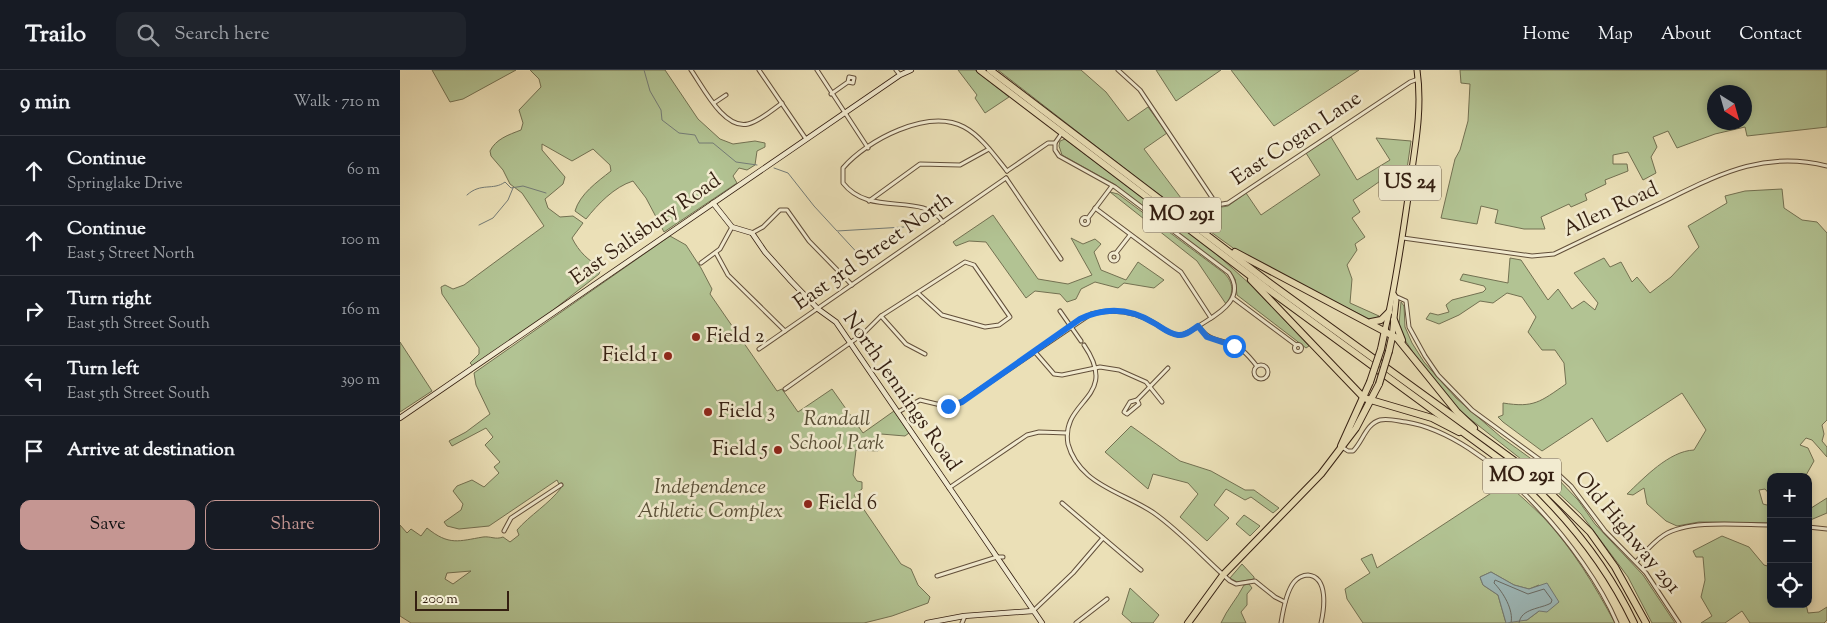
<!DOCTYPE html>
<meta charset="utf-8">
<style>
:root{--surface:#171b24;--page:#20242c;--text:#f1f3f6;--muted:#9ea1a6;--line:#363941;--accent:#c59692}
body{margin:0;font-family:"Sorts Mill Goudy",serif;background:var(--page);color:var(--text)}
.controls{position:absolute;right:15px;bottom:15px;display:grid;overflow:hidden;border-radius:10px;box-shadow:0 2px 8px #0003}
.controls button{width:45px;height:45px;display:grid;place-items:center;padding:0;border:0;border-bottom:1px solid var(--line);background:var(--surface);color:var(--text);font:25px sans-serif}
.compass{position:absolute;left:1307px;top:15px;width:45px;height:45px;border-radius:50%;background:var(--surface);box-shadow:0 2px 8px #0003;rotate:143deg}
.scale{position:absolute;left:15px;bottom:12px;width:94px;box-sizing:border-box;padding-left:5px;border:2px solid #341f11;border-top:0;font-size:14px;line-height:18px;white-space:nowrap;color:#341f11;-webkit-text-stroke:4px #f2ebd0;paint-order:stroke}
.stop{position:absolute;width:15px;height:15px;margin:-11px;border:4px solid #1a73e8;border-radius:50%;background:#fff}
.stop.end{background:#1a73e8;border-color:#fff;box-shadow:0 1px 5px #0008}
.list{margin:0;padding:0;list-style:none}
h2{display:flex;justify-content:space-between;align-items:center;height:65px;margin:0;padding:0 20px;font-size:21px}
h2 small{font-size:16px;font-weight:400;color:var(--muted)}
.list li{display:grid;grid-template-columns:32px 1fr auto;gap:15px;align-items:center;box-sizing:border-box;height:70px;padding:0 20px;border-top:1px solid var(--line)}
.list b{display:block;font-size:19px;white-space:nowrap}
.list p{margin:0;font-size:16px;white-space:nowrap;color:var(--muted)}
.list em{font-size:16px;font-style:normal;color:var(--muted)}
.actions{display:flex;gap:10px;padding:15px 20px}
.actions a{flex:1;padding:11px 0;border:1px solid var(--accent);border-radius:10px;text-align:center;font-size:18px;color:var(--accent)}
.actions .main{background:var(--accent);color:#111}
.icon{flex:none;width:28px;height:28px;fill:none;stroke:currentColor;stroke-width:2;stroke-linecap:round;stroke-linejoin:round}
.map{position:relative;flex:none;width:1427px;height:553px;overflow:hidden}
header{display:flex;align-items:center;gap:30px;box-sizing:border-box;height:70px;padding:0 25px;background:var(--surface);border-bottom:1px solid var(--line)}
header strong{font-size:24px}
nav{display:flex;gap:28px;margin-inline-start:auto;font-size:18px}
.search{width:350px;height:45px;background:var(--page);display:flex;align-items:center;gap:12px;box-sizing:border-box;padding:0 18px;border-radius:10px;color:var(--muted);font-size:19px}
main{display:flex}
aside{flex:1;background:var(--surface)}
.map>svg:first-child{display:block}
.green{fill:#b2c393;stroke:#737152;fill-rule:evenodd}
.water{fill:#9ebabb;stroke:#747c77}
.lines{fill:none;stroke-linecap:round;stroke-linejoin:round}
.shore{stroke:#696c66;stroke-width:1}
.stream{stroke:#747c77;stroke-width:1}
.street-casing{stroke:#624f3a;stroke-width:5}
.secondary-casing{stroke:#341f11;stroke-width:6}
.primary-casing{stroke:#341f11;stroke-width:7}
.highway-casing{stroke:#341f11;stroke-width:8}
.street{stroke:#f2ebd0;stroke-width:3}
.secondary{stroke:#f2ebd0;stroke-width:4.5}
.primary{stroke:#ebe0b7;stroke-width:5}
.highway{stroke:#ebe0b7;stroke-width:6}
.highway-bridge-casing{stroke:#341f11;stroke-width:8;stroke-linecap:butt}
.highway-bridge{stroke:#ebe0b7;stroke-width:6}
.route{stroke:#1a73e8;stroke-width:6}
.poi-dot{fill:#8f2418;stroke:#f2ebd0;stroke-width:2}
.labels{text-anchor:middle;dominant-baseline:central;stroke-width:5;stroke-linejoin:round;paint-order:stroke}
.shield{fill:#f2ebd0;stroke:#6d5c4a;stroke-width:1}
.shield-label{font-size:20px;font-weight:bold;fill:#341f11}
.street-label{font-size:21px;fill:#341f11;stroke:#f2ebd0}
.poi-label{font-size:21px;fill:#341f11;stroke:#f2ebd0;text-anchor:start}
.park-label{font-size:21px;font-style:italic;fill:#5a5038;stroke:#f2ebd0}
</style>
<header>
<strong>Trailo</strong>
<div class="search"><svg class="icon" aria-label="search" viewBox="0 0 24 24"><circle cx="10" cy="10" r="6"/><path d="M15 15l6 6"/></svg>Search here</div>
<nav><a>Home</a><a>Map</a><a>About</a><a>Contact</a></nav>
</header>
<main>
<aside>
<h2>9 min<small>Walk · 710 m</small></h2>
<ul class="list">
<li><svg class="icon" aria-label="ahead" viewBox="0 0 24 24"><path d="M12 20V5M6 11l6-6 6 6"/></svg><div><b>Continue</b><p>Springlake Drive</p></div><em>60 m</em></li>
<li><svg class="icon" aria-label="ahead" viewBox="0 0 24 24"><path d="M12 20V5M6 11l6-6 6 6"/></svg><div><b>Continue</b><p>East 5 Street North</p></div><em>100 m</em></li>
<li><svg class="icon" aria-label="right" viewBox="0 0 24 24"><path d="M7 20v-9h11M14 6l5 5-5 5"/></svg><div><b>Turn right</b><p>East 5th Street South</p></div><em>160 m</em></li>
<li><svg class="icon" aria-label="left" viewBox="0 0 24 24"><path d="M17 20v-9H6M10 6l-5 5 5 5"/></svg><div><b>Turn left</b><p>East 5th Street South</p></div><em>390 m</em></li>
<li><svg class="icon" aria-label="arrive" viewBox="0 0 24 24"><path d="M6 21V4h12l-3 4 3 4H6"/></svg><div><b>Arrive at destination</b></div></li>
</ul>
<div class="actions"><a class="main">Save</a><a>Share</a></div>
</aside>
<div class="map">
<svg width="1427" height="553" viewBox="0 0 1427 553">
<rect width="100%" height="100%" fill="#ebe0b7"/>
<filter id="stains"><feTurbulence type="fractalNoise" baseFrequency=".004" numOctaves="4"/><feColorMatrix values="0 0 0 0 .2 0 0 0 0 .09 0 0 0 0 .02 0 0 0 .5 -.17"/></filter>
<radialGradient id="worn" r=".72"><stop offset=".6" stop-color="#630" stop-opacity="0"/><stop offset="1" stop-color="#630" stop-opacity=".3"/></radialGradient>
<g class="green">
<polygon points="32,0 116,0 63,29 50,32"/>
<path d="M130 0H265L298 49 320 69 333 74 355 71 365 73V77L357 81 355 95 347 100 339 98 333 106 337 113 264 162 246 128 233 111C214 117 198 134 186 149L175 141C180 124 197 112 211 101L210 95 193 79 172 91 142 74V80L165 107 163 114 145 129 148 138 160 147 173 146 183 153 172 168C179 182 188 190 201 198L199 204 148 244 73 296 70 293 79 284V278L42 224 41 217 45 215 53 219 64 215 144 156 122 123 110 114 103 100 91 86 90 81C96 69 108 65 121 60L123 53 119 40 141 17 139 9Z"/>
<polygon points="558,0 575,0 609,27 585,43 575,28 577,25"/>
<polygon points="598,0 681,0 706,22 728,51 748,37 767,63 744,79 781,128 790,134 822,137 828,136 846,123 861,145 920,105 906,83 931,67 957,110 990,90 976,68 1011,71 1007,99 996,100 953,130 960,142 952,148 965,167 955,174 957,180 947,195 952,209 950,233 979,246 973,250 967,248 840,183 746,115"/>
<polygon points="756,0 821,0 776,31"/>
<polygon points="831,0 959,0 874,56"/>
<path d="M1060 0H1427V57L1347 66 1345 57 1315 64 1277 78 1268 61 1253 67 1257 77 1251 87 1256 103 1243 110 1228 82 1213 85V94H1227L1228 101 1205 110 1206 114 1185 124 1187 130 1171 137 1169 134 1141 147 1145 159H1124L1095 153 1098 140 1081 136 1077 154 1041 148 1055 89 1060 80 1068 51 1070 14 1061 13ZM1314 22H1344V52H1314Z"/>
<polygon points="665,69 813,181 851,215 909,276 906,278 837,225 835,209 829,202 714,114 662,85 659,76 660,71"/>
<path d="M1382 119 1384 138 1402 150 1417 152 1427 163V350L1422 355 1424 364 1422 371 1427 377V387L1412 370 1406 368 1400 375 1408 378 1414 391 1405 407H1371V426L1365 419 1359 420 1363 434 1371 436V453L1299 452 1277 456 1266 451 1247 434 1244 418 1233 425 1227 424C1244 408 1269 381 1294 380L1306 360 1282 323 1207 372 1192 348 1142 381 1103 352 1098 347 1103 345V333C1134 338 1140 332 1166 314L1164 293 1155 280H1142L1128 262 1136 247 1122 227 1107 223 1093 233 1080 231 1059 245 1039 254 1026 249 1030 243 1038 245 1049 242 1046 235 1052 230 1083 222 1086 219 1084 216 1060 210 1063 204 1108 213 1110 188 1121 190 1148 230 1158 219 1172 239 1184 231 1195 240 1198 233 1174 203 1204 188 1210 197 1221 192 1232 212 1237 207 1250 223 1271 207 1299 177 1288 156 1327 133 1325 126 1345 121Z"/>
<path d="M710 122 718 124 824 203C834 213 834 223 826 234L797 191Z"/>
<polygon points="593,145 638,209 668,214 692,205 671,168 683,174 695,169 701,174 694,182 701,200 726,210 738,192 764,210 754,218 724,213 718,218 695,212 681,219 676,229 667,232 660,224 635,221 626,228 586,172 569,171 556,176 553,172"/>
<path d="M270 166 286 175 301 198 312 219 310 224 377 321 382 319 398 342 432 319 463 363 494 341 509 363 505 366 481 364 476 372 478 381 456 380 453 405 457 411 462 412V419L454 425 501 494 511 499 518 515 530 527 528 533 492 546 464 553H11L0 546V455L7 463 11 459 21 466 27 458C49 476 59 471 83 467 91 466 95 470 103 467L110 472 119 465 117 460C130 445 149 434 161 418L157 410 89 456 59 459 47 456 44 452 61 440 63 434 53 421 57 416 72 410 84 417 99 403 94 397 100 392 85 375 93 367 86 358 52 376 49 371 66 362 90 344 76 315 74 303ZM71 501 53 514 45 509 47 503Z"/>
<polygon points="1001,232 1004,236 1005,257 1012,273 1024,292 1056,328 1101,367 1155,406 1178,430 1195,454 1243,505 1275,553 1252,553 1228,507 1181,444 1126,393 1060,341 1020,293 1001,264 999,254"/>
<polygon points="0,272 32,321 0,342"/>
<polygon points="731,356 780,391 811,401 845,420 854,420 879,438 873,443 851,427 845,430 826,419 814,435 829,448 807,471 780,447 798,424 788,413 753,404 748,419 705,382"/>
<path d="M1104 411C1117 423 1131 435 1144 448 1173 479 1195 516 1215 553H1112L1114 550H1127L1139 541V515L1129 519 1114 515 1091 502 1080 507 1083 515 1098 525 1106 553H963L947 529 945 519 970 503 961 489 972 484 977 498 1096 420Z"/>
<polygon points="1427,428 1427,443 1408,451 1408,440"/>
<polygon points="844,445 860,456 850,466 836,454"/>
<polygon points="1322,466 1349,477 1364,495 1371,497 1371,534 1406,534 1408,543 1419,542 1427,537 1427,550 1424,553 1350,553 1342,541 1325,553 1301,553 1312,546 1301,527 1305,510 1303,487 1296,487 1293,481"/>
<polygon points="842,494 854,507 854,509 837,512 830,508"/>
<path d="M849 514 852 518 847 524V535L841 542 846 553H821C827 539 837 529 844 515Z"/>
<polygon points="730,518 759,545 753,553 732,553 722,544"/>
</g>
<polygon class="water" points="1091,502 1114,515 1129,519 1147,513 1159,532 1147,542 1139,541 1127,550 1106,553 1098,525 1083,515 1080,507"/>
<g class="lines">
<path class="shore" d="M1111 553C1114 540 1103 522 1094 513L1095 510 1128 524 1144 519 1152 530 1151 533C1141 539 1121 538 1119 553"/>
<g class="stream">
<polyline points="244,0 250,21 261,40 262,50 279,63 295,65 299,73 313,73 336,92 357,95"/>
<polyline points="374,98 388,103 414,136 437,161 504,157"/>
<path d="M67 125C81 112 93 121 105 112L111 118 123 116 146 123"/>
<polyline points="79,155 93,148 108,130 113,118"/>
<polyline points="438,162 463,189"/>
</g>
<defs>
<g id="street">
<path d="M291 0C303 17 324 60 348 54 360 51 372 40 382 33"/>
<polyline points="359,0 406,69"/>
<polyline points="417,0 468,78"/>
<polyline points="496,0 500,5"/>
<polyline points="718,0 740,20 817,135"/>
<polyline points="431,24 448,12 449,7 454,8 453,13 448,12"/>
<polyline points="314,33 326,25"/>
<polyline points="607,101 648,73 655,73 662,63"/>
<polyline points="606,108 661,189"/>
<polyline points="786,130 817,135 828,133 1010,12 1018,9"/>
<polyline points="469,131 520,94 560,95 589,79"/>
<polyline points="695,138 781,202 811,248"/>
<circle cx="685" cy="151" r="3.5"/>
<polyline points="688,148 712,116"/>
<path d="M543 152C522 121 470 148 443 113V98C467 70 528 38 564 57 581 66 595 86 607 101"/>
<polyline points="352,163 363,157 380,140 387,140 409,171 452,215"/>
<path d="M1003 168 1132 186 1154 184C1188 168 1221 152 1254 136 1313 108 1359 79 1427 96"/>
<polyline points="316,183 328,205 385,261"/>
<polyline points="716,183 730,165"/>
<circle cx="714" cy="187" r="4"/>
<polyline points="301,193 320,179 332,157"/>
<polyline points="995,226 1006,231 1009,257 1025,286 1038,305 1072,340 1154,400 1171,416 1205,461 1246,503 1279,553"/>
<polyline points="833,228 896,275"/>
<polyline points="660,241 681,271"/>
<polyline points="481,246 506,274 525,284"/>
<path d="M798 256C811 274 823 268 839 278 846 282 851 289 856 295"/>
<circle cx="898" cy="278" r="3.5"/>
<path d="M684 275C721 329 660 329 668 374 671 385 679 397 688 405 706 421 734 429 754 443 781 462 805 489 830 511L836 514 855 511 875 527 885 532"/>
<polyline points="359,279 606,108"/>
<polyline points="635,282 654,304 662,305 700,297 719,300 746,312 762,332"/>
<circle cx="861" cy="302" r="7"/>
<polyline points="385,319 464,263 481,246 565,192 574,195 610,247 599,255 585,257 542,245 518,223"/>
<polyline points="737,330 768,298"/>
<polygon points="737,330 739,334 727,344 724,342 730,332"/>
<path d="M498 342 520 330 545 336 558 334 691 244C714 238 735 241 756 254 764 259 771 265 781 265 789 263 797 257 805 252 823 241 845 226 829 203L715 117 659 86 655 80V73"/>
<path d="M942 377 948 381H953C963 371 966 354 980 350 988 348 998 351 1006 352 1088 365 1186 480 1217 553"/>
<polyline points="549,418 627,365 639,362 667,363"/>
<polyline points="662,433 741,500"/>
<polyline points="1408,457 1427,459"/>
<polyline points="104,461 111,448 161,415"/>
<path d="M1236 492C1245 482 1253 472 1264 465 1290 449 1341 455 1371 455"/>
<polyline points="537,506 597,487 603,487"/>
<polyline points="633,541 673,503 703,468"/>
<polyline points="562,553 565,546"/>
<polyline points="676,553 707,529"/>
<path d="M881 553C883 540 886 522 894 512 897 508 903 505 908 505 929 507 924 540 921 553"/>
</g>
<g id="secondary">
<polyline points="313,133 332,157 352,163 365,182 391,211 418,239 436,252 642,553"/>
<polyline points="0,348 500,5 511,0"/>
<polyline points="527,553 564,546 633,541"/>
</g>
<g id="primary">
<path d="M985 260C996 214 1002 168 1009 121 1014 81 1023 41 1017 0"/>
<polyline points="992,267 996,230 994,225"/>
</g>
<g id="highway">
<path d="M580 0 865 217 1124 407C1169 449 1207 496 1234 553"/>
<polyline points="590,0 867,211 1127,400 1190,462 1215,497 1246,553"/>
<polyline points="835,182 997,268 1057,342 1074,358"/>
<polyline points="851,210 964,328 1032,348 1059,362"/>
<polyline points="994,250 1002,270"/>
<polyline points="971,252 981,250 989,242"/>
<polyline points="981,279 985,260"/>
<polyline points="989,281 992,267"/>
<polyline points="941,376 970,312"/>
<polyline points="788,553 823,505 921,404 956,358 979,314"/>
</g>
</defs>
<use href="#street" class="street-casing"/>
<use href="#secondary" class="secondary-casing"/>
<use href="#primary" class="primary-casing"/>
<use href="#highway" class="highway-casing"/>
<use href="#street" class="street"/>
<use href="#secondary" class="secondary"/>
<use href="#primary" class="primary"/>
<use href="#highway" class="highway"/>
<defs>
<g id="highway-bridge">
<polyline points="970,312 981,279"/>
<polyline points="979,314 989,281"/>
</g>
</defs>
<use href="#highway-bridge" class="highway-bridge-casing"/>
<use href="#highway-bridge" class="highway-bridge"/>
</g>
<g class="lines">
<path class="route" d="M548 336 562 332 680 249C705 237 730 238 754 253 761 257 769 264 778 265 786 266 792 260 798 256L807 267 834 276"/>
</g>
<g class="poi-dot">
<circle cx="296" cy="267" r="5"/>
<circle cx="268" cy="286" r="5"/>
<circle cx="308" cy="342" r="5"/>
<circle cx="378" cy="380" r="5"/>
<circle cx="408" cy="434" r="5"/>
</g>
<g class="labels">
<g class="shield">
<rect x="979" y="95.5" width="62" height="35" rx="4"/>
<rect x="743" y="127.5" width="78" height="35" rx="4"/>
<rect x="1083" y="388.5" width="78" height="35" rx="4"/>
</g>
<g class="shield-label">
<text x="1010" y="113">US 24</text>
<text x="782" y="145">MO 291</text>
<text x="1122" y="406">MO 291</text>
</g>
<g class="street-label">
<text transform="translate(897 69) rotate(-34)">East Cogan Lane</text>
<text transform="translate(1211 140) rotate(-25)">Allen Road</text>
<text transform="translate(246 160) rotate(-35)">East Salisbury Road</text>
<text transform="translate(474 182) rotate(-35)">East 3rd Street North</text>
<text transform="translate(501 322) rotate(55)">North Jennings Road</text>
<text transform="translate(1227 463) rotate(50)">Old Highway 291</text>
</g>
<g class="poi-label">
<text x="306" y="267">Field 2</text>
<text x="258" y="286" text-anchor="end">Field 1</text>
<text x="318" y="342">Field 3</text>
<text x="368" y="380" text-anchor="end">Field 5</text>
<text x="418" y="434">Field 6</text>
</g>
<g class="park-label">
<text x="437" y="350">Randall<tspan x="437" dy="24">School Park</tspan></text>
<text x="310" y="418">Independence<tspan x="310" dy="24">Athletic Complex</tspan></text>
</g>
</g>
<rect width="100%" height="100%" filter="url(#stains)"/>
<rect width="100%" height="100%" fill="url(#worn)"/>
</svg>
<div class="controls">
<button>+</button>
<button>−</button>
<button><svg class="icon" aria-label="locate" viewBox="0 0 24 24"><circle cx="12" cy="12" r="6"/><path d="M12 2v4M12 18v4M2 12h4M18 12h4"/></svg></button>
</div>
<svg class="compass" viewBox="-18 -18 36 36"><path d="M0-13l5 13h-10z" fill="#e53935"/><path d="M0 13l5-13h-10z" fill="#9ea1a6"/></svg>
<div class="scale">200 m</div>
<div class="stop" style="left:834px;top:276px"></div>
<div class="stop end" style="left:548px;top:336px"></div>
</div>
</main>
